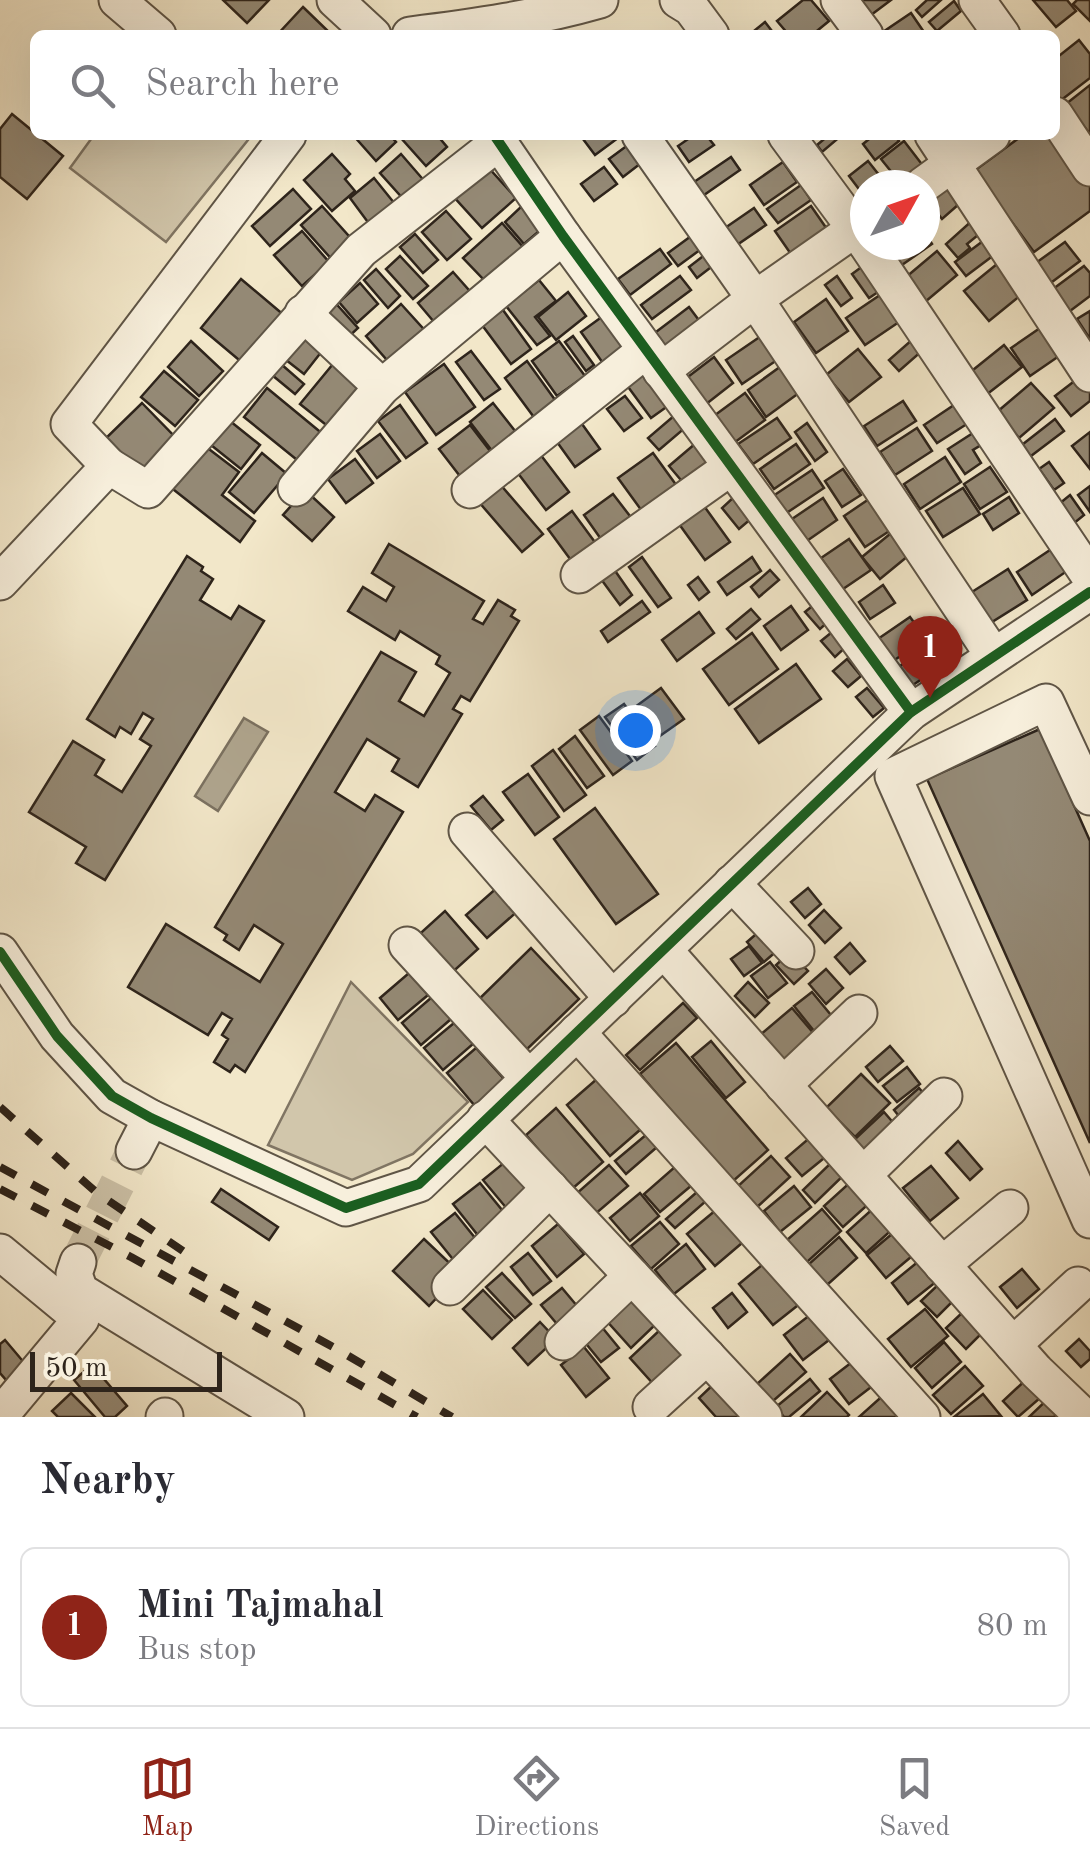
<!DOCTYPE html>
<style>
:root{--surface:#fff;--page:#f2f2f3;--text:#2b2b33;--muted:#7c7c81;--line:#e1e1e2;--accent:#8f2418}
body{margin:0;font-family:"Old Standard TT",serif;background:var(--page);color:var(--text)}
.compass{position:absolute;left:850px;top:170px;width:90px;height:90px;border-radius:50%;background:var(--surface);box-shadow:0 10px 40px #0002;rotate:50deg}
.scale{position:absolute;left:30px;bottom:25px;width:192px;box-sizing:border-box;padding-left:10px;border:5px solid #2e241b;border-top:0;font-size:28px;line-height:35px;white-space:nowrap;color:#2e241b;-webkit-text-stroke:8px #f7efdc;paint-order:stroke}
.you{position:absolute;left:635px;top:730px;width:35px;height:35px;margin:-25px;border:8px solid #fff;border-radius:50%;background:#1a73e8;box-shadow:0 0 0 15px #1a73e833}
.badge{display:grid;place-items:center;width:65px;height:65px;border-radius:50%;background:var(--accent);color:#fff;font-size:32px;font-weight:700}
.pin{position:absolute;translate:-50% -82px;filter:drop-shadow(0 2px 5px #0008)}
.pin::after{content:'';position:absolute;top:52px;width:35px;height:30px;background:inherit;clip-path:polygon(0 0,100% 0,50% 100%)}
.list{margin:0;padding:0;list-style:none}
h2{display:flex;justify-content:space-between;align-items:center;height:130px;margin:0;padding:0 40px;font-size:42px}
h2 small{font-size:32px;font-weight:400;color:var(--muted)}
.list li{display:grid;grid-template-columns:65px 1fr auto;gap:30px;align-items:center;box-sizing:border-box;height:160px;margin:0 20px 20px;padding:0 20px;border:2px solid var(--line);border-radius:15px}
.list b{display:block;font-size:38px;white-space:nowrap}
.list p{margin:0;font-size:32px;white-space:nowrap;color:var(--muted)}
.list em{font-size:32px;font-style:normal;color:var(--muted)}
.icon{flex:none;width:55px;height:55px;fill:none;stroke:currentColor;stroke-width:2;stroke-linecap:round;stroke-linejoin:round}
.map{position:relative;flex:none;width:1090px;height:1417px;overflow:hidden}
.search{position:absolute;background:var(--surface);box-shadow:0 10px 40px #0002;left:30px;right:30px;top:30px;height:110px;display:flex;align-items:center;gap:25px;box-sizing:border-box;padding:0 35px;border-radius:15px;color:var(--muted);font-size:38px}
.sheet{height:310px;background:var(--surface)}
nav{display:flex;justify-content:space-around;align-items:center;box-sizing:border-box;height:140px;border-top:2px solid var(--line);background:var(--surface);font-size:28px;color:var(--muted)}
nav a{display:grid;justify-items:center;gap:5px}
nav .on{color:var(--accent)}
.map>svg:first-child{display:block}
.green{fill:#d1c6ab;stroke:#807563;stroke-width:2.5}
.water{fill:#afa58e;stroke:#7b7160;stroke-width:2.5}
.building{fill:#948975;stroke:#2e241b;stroke-width:2.5}
.lines{fill:none;stroke-linecap:round;stroke-linejoin:round}
.minor-tunnel{stroke:#cbc0a6;stroke-width:35;stroke-dasharray:35 18;stroke-linecap:butt}
.minor-casing{stroke:#5f5546;stroke-width:39}
.minor{stroke:#f7efdc;stroke-width:35}
.rail{stroke:#2e241b;stroke-width:8;stroke-dasharray:18 18;stroke-linecap:butt}
.cycleway-casing{stroke:#f7efdc;stroke-width:16}
.cycleway{stroke:#1b5e20;stroke-width:10}
</style>
<div class="map">
<svg width="1090" height="1417" viewBox="0 0 1090 1417">
<rect width="100%" height="100%" fill="#f2e7c9"/>
<filter id="stains"><feTurbulence type="fractalNoise" baseFrequency=".002" numOctaves="4"/><feColorMatrix values="0 0 0 0 .2 0 0 0 0 .09 0 0 0 0 .02 0 0 0 .5 -.17"/></filter>
<radialGradient id="worn" r=".72"><stop offset=".6" stop-color="#630" stop-opacity="0"/><stop offset="1" stop-color="#630" stop-opacity=".3"/></radialGradient>
<g class="green">
<polygon points="94,135 252,135 166,242 70,168"/>
<polygon points="351,982 468,1102 413,1154 352,1180 268,1145"/>
</g>
<polygon class="water" points="244,718 268,732 218,811 195,796"/>
<g class="building">
<polygon points="223,0 269,0 247,23"/>
<polygon points="803,0 811,0 829,21 812,35 789,35 777,21"/>
<polygon points="853,0 891,0 867,18"/>
<polygon points="927,0 941,0 922,17 916,10"/>
<polygon points="1033,0 1067,0 1076,11 1056,27"/>
<polygon points="1077,0 1090,0 1090,21 1073,4"/>
<polygon points="954,1 961,11 937,31 929,22"/>
<polygon points="303,7 332,35 277,35"/>
<polygon points="911,13 926,35 880,35 880,34"/>
<polygon points="765,22 775,35 749,35"/>
<polygon points="1079,40 1090,54 1090,78 1060,101 1055,95 1055,59"/>
<polygon points="1090,85 1090,134 1066,104"/>
<polygon points="12,114 63,156 27,199 0,177 0,129"/>
<polygon points="353,135 390,135 396,142 376,161"/>
<polygon points="404,135 437,135 447,147 426,166 401,138"/>
<polygon points="580,135 622,135 595,155"/>
<polygon points="694,135 706,135 714,145 689,162 678,146"/>
<polygon points="829,135 842,135 822,152 817,145"/>
<polygon points="874,135 894,135 899,141 875,160 863,144"/>
<polygon points="1023,135 1055,135 1090,183 1090,211 1034,252 974,171"/>
<polygon points="904,141 924,167 902,185 881,159"/>
<polygon points="632,142 645,160 623,177 609,159"/>
<polygon points="332,154 350,174 345,179 355,191 332,211 304,180"/>
<polygon points="401,154 427,184 406,202 380,173"/>
<polygon points="731,157 740,170 704,195 694,182"/>
<polygon points="868,161 887,185 865,185 865,197 849,176"/>
<polygon points="783,162 797,182 764,205 750,185"/>
<polygon points="487,166 516,198 482,228 453,196"/>
<polygon points="604,167 617,184 594,201 581,184"/>
<polygon points="374,178 395,204 370,225 350,198"/>
<polygon points="943,183 959,204 942,219 925,197"/>
<polygon points="801,185 811,200 778,223 767,209"/>
<polygon points="293,189 311,209 270,246 252,226"/>
<polygon points="524,204 544,227 524,244 505,222"/>
<polygon points="322,206 356,244 335,263 301,225"/>
<polygon points="811,206 829,232 793,257 775,231"/>
<polygon points="754,208 766,225 734,247 722,230"/>
<polygon points="446,211 471,239 447,260 422,232"/>
<polygon points="975,218 981,239 978,235 967,244 970,248 958,258 946,244"/>
<polygon points="502,223 524,248 486,282 463,258"/>
<polygon points="302,231 329,262 302,286 274,255"/>
<polygon points="698,231 708,244 678,266 668,253"/>
<polygon points="925,233 932,244 899,267 884,245 925,245"/>
<polygon points="415,234 438,260 423,273 400,247"/>
<polygon points="991,235 1002,249 966,276 955,262"/>
<polygon points="1065,242 1080,261 1048,285 1033,265"/>
<polygon points="660,249 671,264 630,295 618,279"/>
<polygon points="711,250 719,261 697,278 689,267"/>
<polygon points="937,251 957,275 925,302 905,278"/>
<polygon points="400,256 428,286 413,299 386,269"/>
<polygon points="867,263 884,288 869,298 852,274"/>
<polygon points="997,264 1022,294 989,321 964,291"/>
<polygon points="1084,266 1090,273 1090,296 1066,314 1049,292"/>
<polygon points="376,269 400,296 388,308 364,280"/>
<polygon points="453,272 475,297 440,329 418,303"/>
<polygon points="680,276 691,290 652,319 641,305"/>
<polygon points="837,276 852,298 841,306 825,285"/>
<polygon points="241,279 292,322 251,370 201,328"/>
<polygon points="539,280 556,301 535,317 550,336 537,345 506,306"/>
<polygon points="360,283 378,304 357,323 339,302"/>
<polygon points="568,292 586,316 556,340 538,317"/>
<polygon points="883,293 902,320 865,345 846,318"/>
<polygon points="330,297 358,328 340,345 312,313"/>
<polygon points="826,299 848,331 816,353 794,322"/>
<polygon points="401,304 429,335 393,367 366,336"/>
<polygon points="689,307 704,327 666,355 652,335"/>
<polygon points="503,310 531,349 511,364 482,325"/>
<polygon points="610,311 635,345 605,366 581,332"/>
<polygon points="1090,311 1090,339 1077,319"/>
<polygon points="1043,326 1062,354 1030,376 1011,348"/>
<polygon points="304,328 326,346 304,374 281,356"/>
<polygon points="764,334 780,358 742,384 726,360"/>
<polygon points="573,336 594,365 586,371 565,342"/>
<polygon points="913,339 923,350 899,371 889,360"/>
<polygon points="191,341 223,371 199,396 168,367"/>
<polygon points="559,341 585,376 557,396 532,361"/>
<polygon points="1004,345 1022,367 986,395 968,374"/>
<polygon points="858,349 881,377 849,402 826,375"/>
<polygon points="471,351 500,389 484,400 456,362"/>
<polygon points="714,357 733,383 696,412 676,386"/>
<polygon points="527,361 558,404 536,420 505,378"/>
<polygon points="281,364 304,384 295,394 272,375"/>
<polygon points="333,364 362,388 330,428 300,404"/>
<polygon points="444,364 475,407 436,435 405,392"/>
<polygon points="784,364 803,390 766,417 748,390"/>
<polygon points="643,365 672,403 651,418 623,380"/>
<polygon points="164,371 198,400 175,426 141,397"/>
<polygon points="1081,376 1090,388 1090,401 1071,416 1055,396"/>
<polygon points="1031,383 1054,408 1019,438 997,412"/>
<polygon points="267,388 330,440 307,468 244,417"/>
<polygon points="745,393 765,420 727,448 707,421"/>
<polygon points="625,396 642,418 624,431 607,409"/>
<polygon points="903,401 916,421 877,446 864,426"/>
<polygon points="142,403 178,440 138,479 102,442"/>
<polygon points="493,403 523,441 499,460 470,422"/>
<polygon points="957,403 970,422 937,443 924,425"/>
<polygon points="400,405 427,443 406,458 378,421"/>
<polygon points="675,415 686,427 659,450 648,438"/>
<polygon points="225,417 260,445 241,469 206,441"/>
<polygon points="577,417 600,449 575,467 552,435"/>
<polygon points="777,418 791,438 753,464 738,444"/>
<polygon points="1055,419 1064,431 1027,459 1018,448"/>
<polygon points="807,423 827,452 815,461 795,432"/>
<polygon points="470,425 497,460 466,484 439,449"/>
<polygon points="917,428 932,451 895,475 880,452"/>
<polygon points="1090,432 1090,469 1072,446"/>
<polygon points="973,433 981,445 973,450 981,463 965,474 948,449"/>
<polygon points="380,434 400,461 377,478 357,451"/>
<polygon points="201,443 239,472 222,495 255,521 240,542 169,486"/>
<polygon points="696,443 713,463 686,486 669,466"/>
<polygon points="796,444 810,464 774,489 760,469"/>
<polygon points="262,453 287,474 254,513 229,492"/>
<polygon points="653,453 682,493 647,518 618,478"/>
<polygon points="540,454 569,492 546,510 517,472"/>
<polygon points="945,457 961,482 920,509 904,484"/>
<polygon points="355,459 373,483 346,503 328,479"/>
<polygon points="1049,462 1064,483 1054,490 1039,469"/>
<polygon points="990,467 1007,492 980,509 964,484"/>
<polygon points="843,469 861,495 842,507 825,481"/>
<polygon points="812,470 824,488 782,516 770,498"/>
<polygon points="499,483 543,534 522,552 478,501"/>
<polygon points="1090,486 1090,512 1078,495"/>
<polygon points="963,488 980,514 943,537 926,511"/>
<polygon points="305,490 334,517 312,541 283,515"/>
<polygon points="613,494 633,520 603,542 584,515"/>
<polygon points="875,495 897,526 865,547 844,516"/>
<polygon points="1070,495 1084,515 1073,524 1059,504"/>
<polygon points="735,496 753,517 739,529 722,508"/>
<polygon points="1009,497 1019,513 993,530 983,514"/>
<polygon points="823,498 837,520 801,545 786,523"/>
<polygon points="704,506 730,542 705,560 679,524"/>
<polygon points="572,511 597,545 573,563 548,529"/>
<polygon points="896,529 914,551 880,579 862,557"/>
<polygon points="849,539 871,570 843,589 821,558"/>
<polygon points="389,544 484,601 473,619 483,624 498,600 515,610 511,616 519,621 470,701 461,696 453,709 462,714 418,787 392,771 399,759 367,739 335,792 365,811 375,795 403,812 245,1072 235,1065 230,1072 214,1062 228,1039 222,1035 232,1019 222,1013 208,1035 128,987 166,924 260,982 283,944 254,925 239,950 224,940 227,935 215,927 381,652 416,672 399,701 424,716 450,673 436,664 440,656 400,631 395,640 348,611 363,587 386,601 394,587 372,573"/>
<polygon points="1053,548 1067,571 1032,595 1017,572"/>
<polygon points="187,556 203,567 201,571 213,579 200,600 231,619 239,606 264,621 105,880 76,863 86,847 29,812 73,741 104,760 95,775 122,792 151,746 140,739 153,719 143,713 131,734 120,727 115,737 87,719"/>
<polygon points="642,557 671,598 658,607 629,567"/>
<polygon points="752,557 761,571 727,595 718,582"/>
<polygon points="611,565 632,595 620,605 598,575"/>
<polygon points="1008,569 1027,600 984,627 964,597"/>
<polygon points="770,570 779,580 759,597 751,587"/>
<polygon points="698,577 709,592 699,600 688,585"/>
<polygon points="883,585 895,603 870,619 859,602"/>
<polygon points="642,601 650,612 608,642 601,631"/>
<polygon points="816,603 831,619 820,629 805,612"/>
<polygon points="791,606 808,630 781,650 764,626"/>
<polygon points="751,609 760,619 736,639 727,629"/>
<polygon points="699,612 714,633 677,661 662,640"/>
<polygon points="910,617 926,639 887,665 872,643"/>
<polygon points="837,628 850,643 835,657 821,641"/>
<polygon points="752,633 778,669 729,705 703,669"/>
<polygon points="937,641 950,660 901,693 888,674"/>
<polygon points="847,659 861,676 848,687 833,671"/>
<polygon points="796,664 821,699 759,743 735,709"/>
<polygon points="661,688 684,719 657,738 635,707"/>
<polygon points="867,688 884,708 873,717 856,697"/>
<polygon points="624,704 655,746 637,760 605,717"/>
<polygon points="599,716 632,761 613,775 580,730"/>
<polygon points="1040,729 1090,841 1090,1143 927,779"/>
<polygon points="575,736 604,776 587,788 559,749"/>
<polygon points="553,750 586,795 564,811 532,766"/>
<polygon points="528,774 559,817 535,835 503,792"/>
<polygon points="483,796 503,820 491,830 471,806"/>
<polygon points="595,808 658,894 616,924 554,839"/>
<polygon points="499,886 520,909 487,938 466,915"/>
<polygon points="808,888 821,904 805,918 791,902"/>
<polygon points="824,910 841,928 825,943 809,925"/>
<polygon points="445,911 478,949 446,978 413,940"/>
<polygon points="762,929 779,949 764,962 747,942"/>
<polygon points="850,943 865,961 850,974 835,957"/>
<polygon points="749,946 762,963 744,976 731,959"/>
<polygon points="531,948 579,999 522,1054 474,1004"/>
<polygon points="790,952 808,971 794,984 776,965"/>
<polygon points="770,962 787,983 768,998 751,976"/>
<polygon points="826,969 843,988 826,1004 809,984"/>
<polygon points="409,973 428,995 398,1020 380,998"/>
<polygon points="748,982 769,1003 755,1017 735,996"/>
<polygon points="812,992 840,1026 822,1041 794,1006"/>
<polygon points="432,997 451,1019 421,1045 402,1023"/>
<polygon points="683,1003 697,1018 640,1070 626,1055"/>
<polygon points="792,1008 821,1042 783,1074 754,1040"/>
<polygon points="454,1023 473,1044 443,1070 424,1048"/>
<polygon points="711,1041 745,1082 726,1098 692,1057"/>
<polygon points="676,1043 768,1150 732,1182 640,1074"/>
<polygon points="890,1046 903,1061 878,1082 866,1067"/>
<polygon points="476,1048 505,1080 475,1106 447,1073"/>
<polygon points="907,1067 920,1084 897,1102 883,1086"/>
<polygon points="861,1074 890,1103 855,1137 826,1108"/>
<polygon points="598,1078 641,1129 610,1156 567,1105"/>
<polygon points="919,1088 932,1103 906,1125 894,1110"/>
<polygon points="556,1108 603,1162 572,1189 526,1135"/>
<polygon points="884,1112 902,1133 872,1160 854,1140"/>
<polygon points="647,1134 657,1147 626,1174 615,1161"/>
<polygon points="813,1135 829,1154 802,1176 786,1158"/>
<polygon points="958,1141 982,1169 970,1180 946,1153"/>
<polygon points="771,1156 790,1177 756,1208 737,1187"/>
<polygon points="510,1158 539,1194 513,1216 483,1180"/>
<polygon points="835,1159 847,1172 815,1203 803,1190"/>
<polygon points="609,1165 628,1186 594,1215 576,1194"/>
<polygon points="676,1166 692,1185 660,1212 644,1194"/>
<polygon points="931,1166 958,1198 930,1221 903,1188"/>
<polygon points="855,1178 874,1199 843,1227 824,1206"/>
<polygon points="480,1183 511,1221 484,1243 453,1204"/>
<polygon points="794,1186 811,1207 780,1232 764,1211"/>
<polygon points="221,1189 278,1227 269,1240 212,1202"/>
<polygon points="697,1192 706,1201 675,1228 666,1219"/>
<polygon points="640,1193 659,1216 630,1241 610,1218"/>
<polygon points="722,1205 749,1237 715,1266 687,1234"/>
<polygon points="877,1205 896,1226 866,1253 847,1232"/>
<polygon points="822,1209 841,1231 807,1262 787,1240"/>
<polygon points="455,1213 484,1249 460,1268 431,1232"/>
<polygon points="660,1222 679,1244 651,1269 631,1246"/>
<polygon points="558,1224 584,1254 557,1277 532,1246"/>
<polygon points="899,1228 918,1251 886,1278 867,1255"/>
<polygon points="839,1237 857,1258 827,1285 809,1264"/>
<polygon points="424,1239 460,1273 429,1306 393,1271"/>
<polygon points="686,1244 705,1269 674,1294 655,1270"/>
<polygon points="528,1253 551,1281 533,1295 511,1267"/>
<polygon points="925,1256 942,1277 908,1304 892,1283"/>
<polygon points="768,1260 802,1302 773,1325 739,1284"/>
<polygon points="1022,1269 1039,1289 1017,1308 1000,1287"/>
<polygon points="502,1273 531,1304 515,1318 486,1287"/>
<polygon points="940,1283 955,1299 937,1317 921,1301"/>
<polygon points="562,1288 583,1313 562,1330 541,1305"/>
<polygon points="483,1290 512,1320 492,1339 463,1309"/>
<polygon points="732,1293 747,1312 728,1328 713,1308"/>
<polygon points="630,1296 656,1324 631,1348 605,1319"/>
<polygon points="925,1309 948,1336 911,1367 888,1339"/>
<polygon points="966,1309 985,1330 966,1349 946,1328"/>
<polygon points="810,1315 829,1340 803,1360 784,1335"/>
<polygon points="540,1322 556,1339 528,1365 513,1348"/>
<polygon points="601,1326 619,1348 601,1362 583,1340"/>
<polygon points="662,1328 689,1356 656,1387 630,1358"/>
<polygon points="1079,1339 1090,1351 1090,1359 1081,1367 1066,1351"/>
<polygon points="5,1340 32,1372 13,1388 0,1373 0,1344"/>
<polygon points="944,1342 961,1362 932,1388 915,1368"/>
<polygon points="584,1347 609,1378 586,1397 561,1365"/>
<polygon points="790,1354 806,1372 773,1401 757,1384"/>
<polygon points="856,1359 875,1384 849,1404 830,1379"/>
<polygon points="92,1365 127,1406 115,1417 105,1417 74,1380"/>
<polygon points="965,1366 983,1386 951,1414 933,1395"/>
<polygon points="1031,1375 1047,1392 1018,1417 1003,1401"/>
<polygon points="719,1379 743,1417 716,1417 699,1398"/>
<polygon points="810,1379 820,1391 789,1417 784,1417 776,1407"/>
<polygon points="888,1391 902,1417 859,1417"/>
<polygon points="827,1392 849,1415 847,1417 801,1417"/>
<polygon points="71,1393 95,1417 58,1417 52,1411"/>
<polygon points="983,1394 1001,1416 954,1417"/>
<polygon points="1053,1394 1065,1406 1054,1417 1029,1417"/>
</g>
<g class="lines">
<polyline class="minor-tunnel" points="78,1262 134,1151"/>
<defs>
<g id="minor">
<polyline points="117,0 158,35"/>
<polyline points="335,0 373,35"/>
<polyline points="678,0 691,8 711,35"/>
<polyline points="839,0 865,35"/>
<polyline points="977,0 1002,35"/>
<path d="M410 35C475 27 537 18 600 0"/>
<polyline points="1055,115 1090,168"/>
<polyline points="494,135 563,236 911,712"/>
<polyline points="640,135 755,299 993,655"/>
<polyline points="786,135 865,242"/>
<polyline points="933,135 1090,374"/>
<polyline points="923,185 992,135"/>
<polyline points="867,245 1090,577"/>
<polyline points="303,313 382,387"/>
<polyline points="661,371 755,299 865,222"/>
<polyline points="109,466 148,490 361,250 499,142"/>
<polyline points="296,488 382,387 563,236"/>
<polyline points="470,490 646,350"/>
<polyline points="579,575 731,467"/>
<polyline points="0,582 109,466 69,424 288,135"/>
<polyline points="1090,797 1046,702 893,776 1090,1220"/>
<polyline points="467,831 613,999"/>
<polyline points="732,883 796,951"/>
<polyline points="407,945 529,1078"/>
<polyline points="664,950 1036,1371 1084,1417"/>
<polyline points="0,952 57,1036 112,1096 151,1118 346,1208 419,1184 911,712 1090,592"/>
<polyline points="577,1032 922,1417"/>
<polyline points="783,1085 859,1013"/>
<polyline points="485,1119 764,1417"/>
<polyline points="134,1151 151,1118"/>
<polyline points="864,1174 944,1096"/>
<polyline points="0,1252 81,1319 0,1416"/>
<polyline points="78,1262 74,1274 80,1291 286,1417"/>
<polyline points="942,1265 1010,1208"/>
<polyline points="450,1287 550,1188"/>
<polyline points="563,1342 632,1276"/>
<polyline points="1013,1345 1078,1285"/>
<polyline points="651,1407 707,1356"/>
<polyline points="164,1417 165,1416"/>
</g>
</defs>
<use href="#minor" class="minor-casing"/>
<use href="#minor" class="minor"/>
<g class="rail">
<polyline points="0,1107 97,1193 183,1251"/>
<polyline points="0,1167 335,1348 452,1417"/>
<polyline points="0,1189 131,1257 417,1417"/>
</g>
<defs>
<g id="cycleway">
<polyline points="494,135 563,236 911,712"/>
<polyline points="0,952 57,1036 112,1096 151,1118 346,1208 419,1184 911,712 1090,592"/>
</g>
</defs>
<use href="#cycleway" class="cycleway-casing"/>
<use href="#cycleway" class="cycleway"/>
</g>
<rect width="100%" height="100%" filter="url(#stains)"/>
<rect width="100%" height="100%" fill="url(#worn)"/>
</svg>
<svg class="compass" viewBox="-18 -18 36 36"><path d="M0-13l5 13h-10z" fill="#e53935"/><path d="M0 13l5-13h-10z" fill="#7c7c81"/></svg>
<div class="scale">50 m</div>
<div class="you"></div>
<div class="pin badge" style="left:930px;top:698px">1</div>
<div class="search"><svg class="icon" aria-label="search" viewBox="0 0 24 24"><circle cx="10" cy="10" r="6"/><path d="M15 15l6 6"/></svg>Search here</div>
</div>
<section class="sheet">
<h2>Nearby<small></small></h2>
<ul class="list">
<li><span class="badge">1</span><div><b>Mini Tajmahal</b><p>Bus stop</p></div><em>80 m</em></li>
</ul>
</section>
<nav>
<a class="on"><svg class="icon" aria-label="map" viewBox="0 0 24 24"><path d="M3 6l6-2 6 2 6-2v14l-6 2-6-2-6 2zM9 4v14M15 6v14"/></svg>Map</a>
<a><svg class="icon" aria-label="directions" viewBox="0 0 24 24"><path d="M12 3l9 9-9 9-9-9zM9 14v-3h6M13 9l2 2-2 2"/></svg>Directions</a>
<a><svg class="icon" aria-label="saved" viewBox="0 0 24 24"><path d="M7 4h10v16l-5-4-5 4z"/></svg>Saved</a>
</nav>
